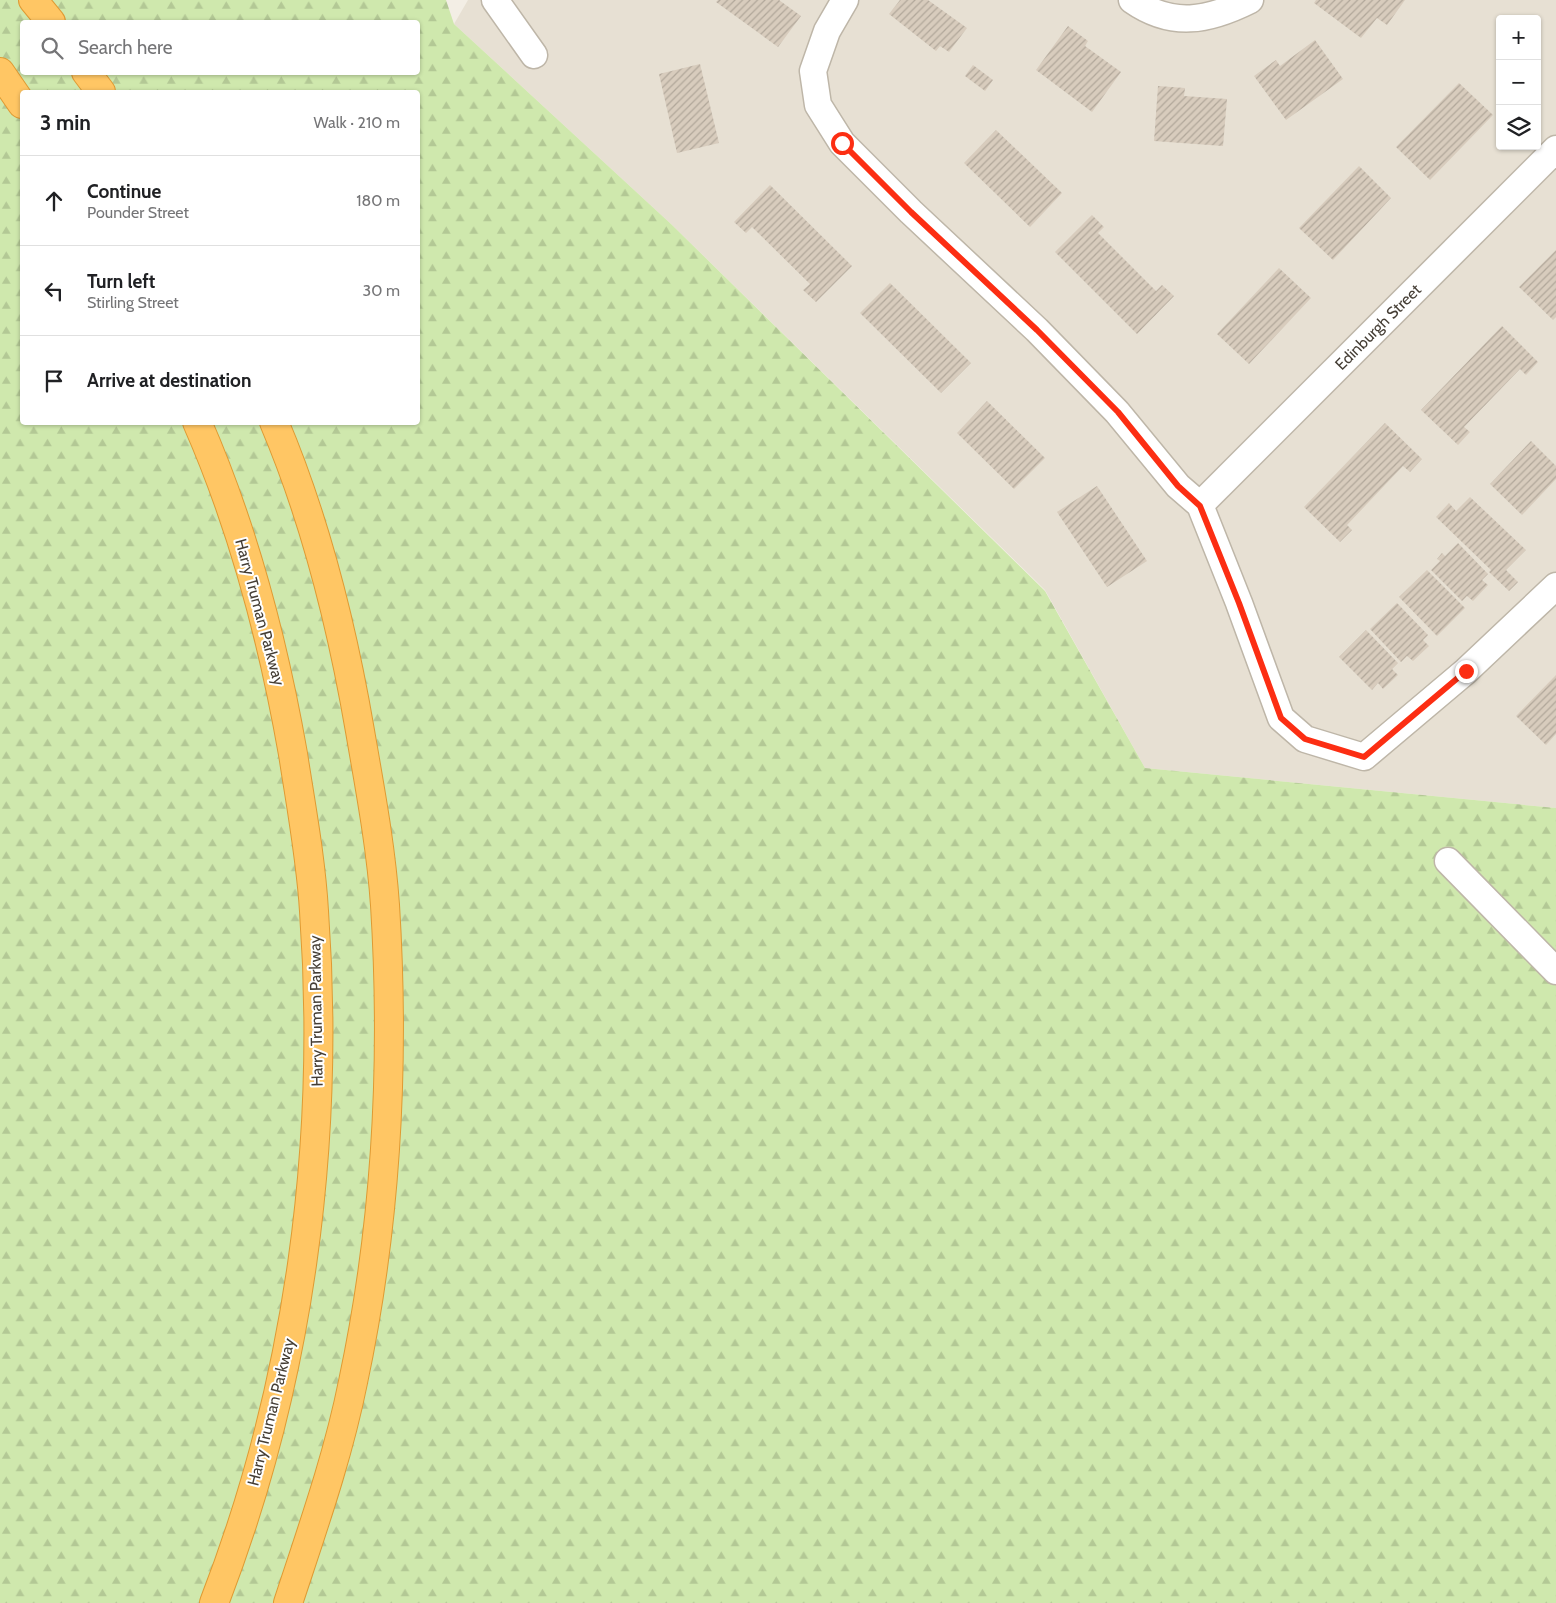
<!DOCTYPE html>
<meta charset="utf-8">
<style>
:root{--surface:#fff;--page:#f6f6f6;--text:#202124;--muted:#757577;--line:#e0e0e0}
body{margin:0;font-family:Cabin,sans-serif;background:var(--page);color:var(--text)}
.controls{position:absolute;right:15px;top:15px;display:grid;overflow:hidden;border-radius:5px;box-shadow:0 1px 4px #0004}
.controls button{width:45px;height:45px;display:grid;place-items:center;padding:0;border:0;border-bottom:1px solid var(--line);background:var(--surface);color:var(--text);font:25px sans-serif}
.stop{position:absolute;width:15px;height:15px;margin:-11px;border:4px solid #fc2e13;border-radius:50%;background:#fff}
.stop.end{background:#fc2e13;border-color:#fff;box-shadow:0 1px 5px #0008}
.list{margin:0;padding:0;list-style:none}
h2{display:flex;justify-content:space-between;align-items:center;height:65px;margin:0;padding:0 20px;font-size:21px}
h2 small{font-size:16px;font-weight:400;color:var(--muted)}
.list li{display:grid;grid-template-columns:32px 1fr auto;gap:15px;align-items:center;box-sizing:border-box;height:90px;padding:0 20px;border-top:1px solid var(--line)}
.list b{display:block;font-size:19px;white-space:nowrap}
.list p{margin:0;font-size:16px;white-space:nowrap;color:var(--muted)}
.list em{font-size:16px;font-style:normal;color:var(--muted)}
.icon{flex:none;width:28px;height:28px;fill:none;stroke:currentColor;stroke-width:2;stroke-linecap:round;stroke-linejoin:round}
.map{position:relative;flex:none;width:1556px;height:1603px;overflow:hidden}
.search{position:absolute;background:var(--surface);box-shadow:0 1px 4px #0004;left:20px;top:20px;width:400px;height:55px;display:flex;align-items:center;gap:12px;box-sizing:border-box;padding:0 18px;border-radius:5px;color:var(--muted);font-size:19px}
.panel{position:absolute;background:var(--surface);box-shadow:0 1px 4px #0004;left:20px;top:90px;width:400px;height:335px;border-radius:5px}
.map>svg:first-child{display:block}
.residential{fill:#e7e0d3;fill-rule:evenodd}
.forest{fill:url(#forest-firs);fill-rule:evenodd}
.building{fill:url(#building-hatch)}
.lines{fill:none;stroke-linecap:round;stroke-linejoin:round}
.minor-casing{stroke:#beb6a8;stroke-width:29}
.motorway-casing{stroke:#df9a33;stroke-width:30}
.minor{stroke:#fff;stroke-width:26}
.motorway{stroke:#ffc664;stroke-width:28}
.route{stroke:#fc2e13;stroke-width:6}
.labels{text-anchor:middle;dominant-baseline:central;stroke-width:4;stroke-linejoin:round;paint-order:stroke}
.street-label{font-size:16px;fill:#453e35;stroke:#fff}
</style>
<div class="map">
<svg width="1556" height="1603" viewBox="0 0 1556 1603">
<defs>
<pattern id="forest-firs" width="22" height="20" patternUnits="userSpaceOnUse" patternTransform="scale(1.25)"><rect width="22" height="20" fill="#cfe8ad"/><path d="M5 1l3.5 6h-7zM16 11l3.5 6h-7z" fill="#b3c895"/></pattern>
<pattern id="building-hatch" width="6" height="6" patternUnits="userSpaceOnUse" patternTransform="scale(1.25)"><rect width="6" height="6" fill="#d8ccbd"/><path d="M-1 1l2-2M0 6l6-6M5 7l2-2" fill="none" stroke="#b1a79a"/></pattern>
</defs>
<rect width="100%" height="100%" fill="#f3eee5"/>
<path class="residential" d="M468 0H1556V808L1145 768 1045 590 671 224 454 24ZM1500 19H1537V146H1500Z"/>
<path class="forest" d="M0 0H446L454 24 671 224 1045 591 1145 768 1556 808V1603H0ZM22 22H418V72H22ZM22 92H418V422H22Z"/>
<g class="building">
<polygon points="718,0 779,0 801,16 778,47 716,2"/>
<polygon points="900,0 928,0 967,28 949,52 940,46 936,51 889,14"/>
<polygon points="1316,0 1405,0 1387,25 1377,18 1361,38 1314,3"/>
<polygon points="1068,26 1088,41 1085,46 1121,72 1092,112 1036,70"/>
<polygon points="1315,40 1343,79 1286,120 1254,76 1276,60 1280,66"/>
<polygon points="700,64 719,143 677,153 659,74"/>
<polygon points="973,65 993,80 985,91 965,76"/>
<polygon points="1459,83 1493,115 1430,180 1396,147"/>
<polygon points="1158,86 1185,88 1184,96 1227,99 1223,146 1154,141"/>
<polygon points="996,130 1062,193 1030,227 964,163"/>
<polygon points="1359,166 1391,198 1333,260 1299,228"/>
<polygon points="770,185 852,266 816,302 803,290 810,284 752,227 746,233 734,222"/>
<polygon points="1092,215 1104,227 1098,233 1156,291 1162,285 1174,296 1137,334 1055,252"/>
<polygon points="1556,250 1556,317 1553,320 1519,287"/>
<polygon points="1279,268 1311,298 1249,364 1217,334"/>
<polygon points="890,283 971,363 941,393 860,313"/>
<polygon points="1502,326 1538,362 1526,375 1520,369 1464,427 1470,432 1458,445 1421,410"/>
<polygon points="987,401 1045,458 1014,489 957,433"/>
<polygon points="1385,423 1422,459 1410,472 1403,466 1347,525 1352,530 1340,542 1304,507"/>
<polygon points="1531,441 1556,466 1556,479 1522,515 1490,484"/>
<polygon points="1097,486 1147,561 1107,587 1057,512"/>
<polygon points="1470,497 1526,550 1506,570 1518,582 1509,591 1489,572 1491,570 1436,517 1449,503 1456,511"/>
<polygon points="1458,543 1488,574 1482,580 1488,585 1473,601 1467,596 1462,601 1431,570 1440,561 1437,559 1442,553 1445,556"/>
<polygon points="1427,570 1465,608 1437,636 1399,597"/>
<polygon points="1397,603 1428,635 1423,640 1429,646 1413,661 1407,656 1401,662 1370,629"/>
<polygon points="1366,630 1398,663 1392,669 1398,675 1383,689 1378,683 1372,690 1339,657"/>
<polygon points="1556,675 1556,734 1546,745 1516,716"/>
</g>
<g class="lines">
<defs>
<g id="minor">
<polyline points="495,0 534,55"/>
<polyline points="845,0 827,31 813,71 818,105 842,143 911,212 1037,330 1117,412 1178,486 1200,505 1239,603 1281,718 1305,739 1364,757 1466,671 1556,586"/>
<path d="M1132 0C1172 28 1208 21 1250 0"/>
<polyline points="1200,505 1556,149"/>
<polyline points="1448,861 1556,971"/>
</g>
<g id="motorway">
<polyline points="33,0 51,22"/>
<polyline points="0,72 22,104"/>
<polyline points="86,72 101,92"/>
<path d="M197 422C244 529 273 640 293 754 301 806 311 859 314 911 331 1145 299 1384 214 1603"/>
<path d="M274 422C316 521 342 626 360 731 370 789 381 847 385 905 395 1064 386 1227 353 1382 338 1457 312 1530 288 1603"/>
</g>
</defs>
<use href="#minor" class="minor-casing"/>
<use href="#motorway" class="motorway-casing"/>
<use href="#minor" class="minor"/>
<use href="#motorway" class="motorway"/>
</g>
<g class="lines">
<polyline class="route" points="842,143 911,212 1037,330 1118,412 1178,486 1200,506 1239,603 1281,718 1305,739 1364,757 1466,671"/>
</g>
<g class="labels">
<g class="street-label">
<text transform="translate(1378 327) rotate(-45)">Edinburgh Street</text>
<text transform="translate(260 612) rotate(75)">Harry Truman Parkway</text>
<text transform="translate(316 1011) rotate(-91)">Harry Truman Parkway</text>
<text transform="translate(271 1412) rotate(-76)">Harry Truman Parkway</text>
</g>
</g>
</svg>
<div class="controls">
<button>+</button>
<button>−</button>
<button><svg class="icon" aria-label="layers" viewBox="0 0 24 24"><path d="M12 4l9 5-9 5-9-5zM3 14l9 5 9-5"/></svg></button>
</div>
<div class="stop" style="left:842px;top:143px"></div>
<div class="stop end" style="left:1466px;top:671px"></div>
<div class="search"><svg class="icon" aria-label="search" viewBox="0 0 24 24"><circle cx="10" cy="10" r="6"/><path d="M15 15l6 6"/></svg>Search here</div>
<section class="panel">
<h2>3 min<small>Walk · 210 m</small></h2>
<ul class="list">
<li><svg class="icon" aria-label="ahead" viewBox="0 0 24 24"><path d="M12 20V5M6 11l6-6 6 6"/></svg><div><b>Continue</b><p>Pounder Street</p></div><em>180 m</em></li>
<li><svg class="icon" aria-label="left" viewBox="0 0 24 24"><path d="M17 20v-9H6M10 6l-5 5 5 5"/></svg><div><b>Turn left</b><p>Stirling Street</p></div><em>30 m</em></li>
<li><svg class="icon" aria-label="arrive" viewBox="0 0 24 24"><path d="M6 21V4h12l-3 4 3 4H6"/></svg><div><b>Arrive at destination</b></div></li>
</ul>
</section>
</div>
